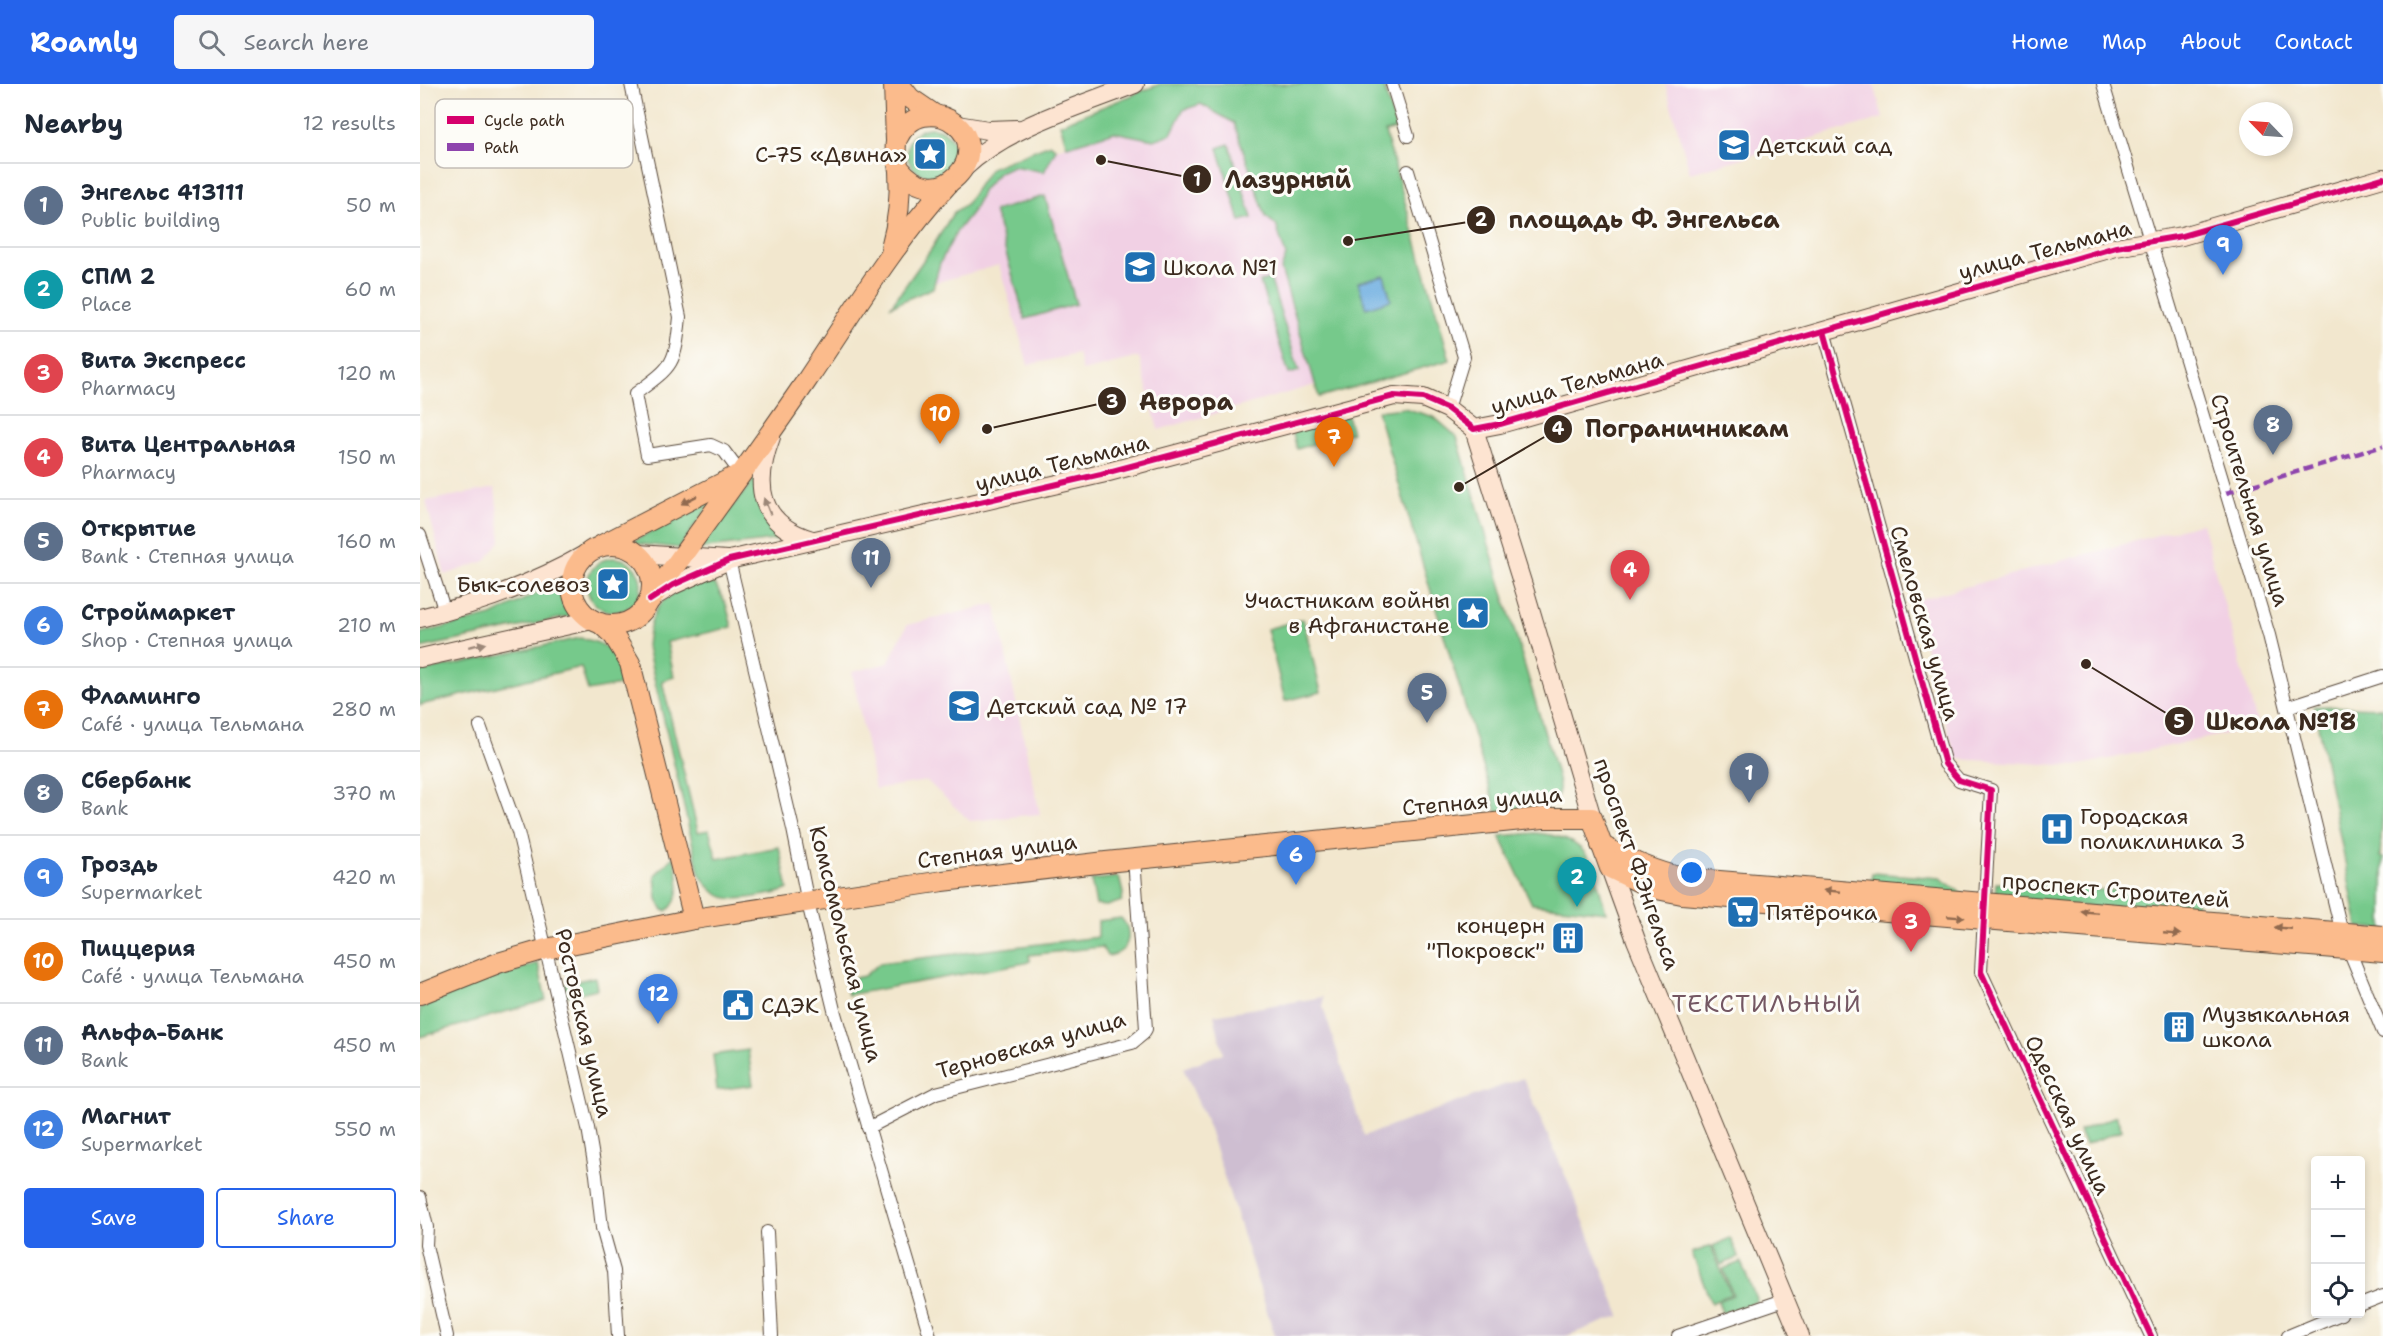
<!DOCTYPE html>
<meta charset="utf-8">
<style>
:root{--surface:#fff;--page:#f6f6f7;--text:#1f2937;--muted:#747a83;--line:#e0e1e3;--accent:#2563eb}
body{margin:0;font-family:"Shantell Sans",sans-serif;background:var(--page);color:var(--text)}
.controls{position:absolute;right:18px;bottom:18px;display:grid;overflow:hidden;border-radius:6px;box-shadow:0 3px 9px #0003}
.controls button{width:54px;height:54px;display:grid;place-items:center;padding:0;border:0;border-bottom:2px solid var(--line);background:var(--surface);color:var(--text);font:30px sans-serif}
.compass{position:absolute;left:1819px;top:18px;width:54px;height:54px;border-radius:50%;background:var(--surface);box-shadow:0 3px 9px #0003;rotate:295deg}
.you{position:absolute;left:1272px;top:789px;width:21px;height:21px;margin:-15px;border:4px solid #fff;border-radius:50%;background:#1a73e8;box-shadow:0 0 0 9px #1a73e833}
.badge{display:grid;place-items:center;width:39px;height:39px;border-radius:50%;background:var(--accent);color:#fff;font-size:20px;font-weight:700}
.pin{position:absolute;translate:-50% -50px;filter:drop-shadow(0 2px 3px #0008)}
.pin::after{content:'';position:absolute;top:32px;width:21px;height:18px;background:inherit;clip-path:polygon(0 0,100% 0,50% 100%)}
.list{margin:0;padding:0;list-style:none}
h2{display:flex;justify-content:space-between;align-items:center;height:78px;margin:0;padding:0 24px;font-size:26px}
h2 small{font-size:20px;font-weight:400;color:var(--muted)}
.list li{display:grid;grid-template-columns:39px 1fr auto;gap:18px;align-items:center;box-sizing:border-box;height:84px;padding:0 24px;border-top:2px solid var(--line)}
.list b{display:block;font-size:22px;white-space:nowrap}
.list p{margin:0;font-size:20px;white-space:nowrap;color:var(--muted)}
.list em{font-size:20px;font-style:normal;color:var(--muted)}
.actions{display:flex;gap:12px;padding:18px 24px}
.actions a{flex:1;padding:14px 0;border:2px solid var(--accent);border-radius:6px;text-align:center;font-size:21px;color:var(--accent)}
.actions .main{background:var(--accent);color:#fff}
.icon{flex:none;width:33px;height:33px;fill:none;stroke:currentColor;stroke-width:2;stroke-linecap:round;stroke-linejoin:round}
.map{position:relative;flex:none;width:1963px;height:1252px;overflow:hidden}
header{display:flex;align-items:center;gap:36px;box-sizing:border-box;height:84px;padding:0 30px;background:var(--accent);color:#fff}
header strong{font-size:28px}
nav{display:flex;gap:33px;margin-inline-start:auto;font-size:21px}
.search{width:420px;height:54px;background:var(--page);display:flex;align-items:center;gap:15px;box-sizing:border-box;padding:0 21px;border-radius:6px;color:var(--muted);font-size:22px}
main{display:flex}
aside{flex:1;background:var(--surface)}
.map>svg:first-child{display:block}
.built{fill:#f1d0e4}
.industrial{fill:#cebed1}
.green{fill:#76c98b;stroke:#587a54;stroke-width:1.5}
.water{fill:#6daee1;stroke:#546c80;stroke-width:1.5}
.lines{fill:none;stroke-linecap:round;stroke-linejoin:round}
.street-casing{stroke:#564638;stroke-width:14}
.secondary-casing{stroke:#564638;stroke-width:20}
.primary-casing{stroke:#564638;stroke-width:22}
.street{stroke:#fff;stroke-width:12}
.secondary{stroke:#fde4d1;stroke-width:18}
.primary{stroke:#fbbb8c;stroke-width:20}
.quiet{stroke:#8e44ad;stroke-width:4.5;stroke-dasharray:9 4.5;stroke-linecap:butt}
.cycleway-casing{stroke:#fdfcf7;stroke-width:10}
.cycleway{stroke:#d6006c;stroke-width:6}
.oneway{fill:#916b50}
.oneway2{fill:#9c8778}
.labels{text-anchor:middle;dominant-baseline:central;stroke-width:6;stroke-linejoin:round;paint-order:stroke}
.poi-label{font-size:22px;fill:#3b2a1e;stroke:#fdfcf7;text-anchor:start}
.street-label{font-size:22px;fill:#3b2a1e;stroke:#fdfcf7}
.neighbourhood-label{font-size:24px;letter-spacing:1.5px;fill:#745763;stroke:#fdfcf7}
.key{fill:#fdfcf7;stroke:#c3bdb6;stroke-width:1.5}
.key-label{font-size:16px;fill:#3b2a1e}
.leader{fill:none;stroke:#3b2a1e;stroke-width:2}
.callout-dot{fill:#3b2a1e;stroke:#fdfcf7;stroke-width:2}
.mark-label{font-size:18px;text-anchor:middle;font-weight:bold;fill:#fff}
.callout-label{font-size:24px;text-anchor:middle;font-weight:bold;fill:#3b2a1e;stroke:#fdfcf7;stroke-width:6;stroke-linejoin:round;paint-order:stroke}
</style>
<header>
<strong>Roamly</strong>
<div class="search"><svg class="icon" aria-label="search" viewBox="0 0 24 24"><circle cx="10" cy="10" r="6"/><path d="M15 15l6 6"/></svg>Search here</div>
<nav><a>Home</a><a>Map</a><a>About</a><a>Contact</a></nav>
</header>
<main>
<aside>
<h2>Nearby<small>12 results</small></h2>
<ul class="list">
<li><span class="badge" style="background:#5c6f8a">1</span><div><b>Энгельс 413111</b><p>Public building</p></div><em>50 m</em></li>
<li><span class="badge" style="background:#0f9aa8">2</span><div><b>СПМ 2</b><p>Place</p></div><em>60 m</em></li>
<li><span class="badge" style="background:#e0444e">3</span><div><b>Вита Экспресс</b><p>Pharmacy</p></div><em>120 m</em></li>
<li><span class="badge" style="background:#e0444e">4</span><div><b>Вита Центральная</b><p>Pharmacy</p></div><em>150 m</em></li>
<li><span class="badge" style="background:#5c6f8a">5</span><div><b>Открытие</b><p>Bank · Степная улица</p></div><em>160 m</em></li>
<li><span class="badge" style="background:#3f7fe0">6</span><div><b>Строймаркет</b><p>Shop · Степная улица</p></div><em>210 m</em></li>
<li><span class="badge" style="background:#e8710a">7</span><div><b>Фламинго</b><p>Café · улица Тельмана</p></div><em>280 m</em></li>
<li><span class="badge" style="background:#5c6f8a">8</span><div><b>Сбербанк</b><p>Bank</p></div><em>370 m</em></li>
<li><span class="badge" style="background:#3f7fe0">9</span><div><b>Гроздь</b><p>Supermarket</p></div><em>420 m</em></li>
<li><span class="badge" style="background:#e8710a">10</span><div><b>Пиццерия</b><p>Café · улица Тельмана</p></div><em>450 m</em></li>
<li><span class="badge" style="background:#5c6f8a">11</span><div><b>Альфа-Банк</b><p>Bank</p></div><em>450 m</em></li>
<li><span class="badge" style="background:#3f7fe0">12</span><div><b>Магнит</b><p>Supermarket</p></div><em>550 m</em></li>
</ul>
<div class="actions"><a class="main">Save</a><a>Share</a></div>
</aside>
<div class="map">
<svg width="1963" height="1252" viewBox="0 0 1963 1252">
<rect width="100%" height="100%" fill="#fdfcf7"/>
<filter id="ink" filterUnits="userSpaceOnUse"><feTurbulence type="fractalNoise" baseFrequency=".0167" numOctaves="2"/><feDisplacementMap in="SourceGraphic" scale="12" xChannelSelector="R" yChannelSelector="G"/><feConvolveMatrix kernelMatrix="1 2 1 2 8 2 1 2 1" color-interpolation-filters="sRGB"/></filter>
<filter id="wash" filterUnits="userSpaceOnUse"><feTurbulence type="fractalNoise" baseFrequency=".008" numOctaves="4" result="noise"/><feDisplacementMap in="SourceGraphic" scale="24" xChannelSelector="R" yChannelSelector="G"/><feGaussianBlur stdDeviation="1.35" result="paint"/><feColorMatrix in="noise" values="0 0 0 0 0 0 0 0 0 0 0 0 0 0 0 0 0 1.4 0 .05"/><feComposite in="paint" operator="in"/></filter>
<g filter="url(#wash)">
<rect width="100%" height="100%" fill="#f2e7ce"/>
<g class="built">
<polygon points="1245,0 1454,0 1463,34 1270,89"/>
<polygon points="781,20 814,39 846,133 856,141 866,172 861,185 895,301 738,346 719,273 662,287 658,270 608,281 579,181 514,199 520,179 537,147 554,125 563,106 579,88 593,82 624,88 636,65 694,48 735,56 751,50 762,26"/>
<polygon points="75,404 81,456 65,477 25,491 6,417"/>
<polygon points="1782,439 1838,643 1656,682 1536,675 1493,517"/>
<polygon points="575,520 620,730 550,737 507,697 455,705 432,588 468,579 487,541"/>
</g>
<polygon class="industrial" points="903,913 903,923 944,1052 1103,994 1152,1107 1200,1232 1146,1252 855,1252 786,1036 763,984 803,969 794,931"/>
<g class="green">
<polygon points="740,0 963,0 976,45 965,48 1030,276 899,313 861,185 866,172 856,141 846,133 814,39 781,20 763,26 751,50 734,56 694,48 647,62 640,40"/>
<circle cx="511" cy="68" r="24"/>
<polygon points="630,60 636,65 624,88 593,82 579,88 563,106 554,125 537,147 520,179 513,204 471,222 512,164 533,129 546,120 570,84"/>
<polygon points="809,60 832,134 820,137 798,64"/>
<polygon points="625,112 656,220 605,235 574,127"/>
<polygon points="850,194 879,287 869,290 840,198"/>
<path d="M984 324 1014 333 1037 353 1136 687C1137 692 1140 700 1139 706 1134 732 1098 728 1077 729L957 327Z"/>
<polygon points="927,331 932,348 877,365 872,346"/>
<path d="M336 393C341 422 341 434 363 455L278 465Z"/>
<polygon points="296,412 259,464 210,459"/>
<circle cx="194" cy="501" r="27"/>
<polygon points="147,494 148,518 156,531 0,564 0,549 71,532"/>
<path d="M278 498 295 500 306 520 312 543 247 558 254 593 242 597 278 748 289 746 297 775 359 763 368 805C359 810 350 810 340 812 310 818 294 817 279 788L227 563C230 522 242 512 278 498Z"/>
<polygon points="883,535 901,608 865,617 847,545"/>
<path d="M160 554C191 560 199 570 206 600L168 607 161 583 0 621V588Z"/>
<polygon points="1894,622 1963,624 1963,722 1960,773 1963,774 1963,845 1938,843"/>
<path d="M1115 749C1173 754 1172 779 1186 828L1112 820 1080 752Z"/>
<path d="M254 772C258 792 265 812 247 827L243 826 237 815 235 791Z"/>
<polygon points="1452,789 1520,794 1547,813 1450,805"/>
<polygon points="699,793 703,809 702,817 687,822 676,821 671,796"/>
<polygon points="1576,799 1776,812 1777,830 1575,816"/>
<path d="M701 834C715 849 708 871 687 872L682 863 609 871 610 877 605 879 428 911 424 896 444 892 460 879 678 853V837Z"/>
<polygon points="118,879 126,916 0,953 0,924 48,902"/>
<polygon points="175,893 177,905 143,913 140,901"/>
<polygon points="328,966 333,1001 297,1006 293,971"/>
<polygon points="1696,1032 1702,1046 1665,1061 1659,1047"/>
<polygon points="1310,1154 1319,1173 1301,1181 1293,1162"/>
<polygon points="1291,1162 1311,1210 1291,1219 1272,1169"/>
<polygon points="1321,1178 1337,1217 1302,1229 1298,1217 1313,1211 1303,1185"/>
</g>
<polygon class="water" points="964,191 971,216 946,224 938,198"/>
</g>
<g filter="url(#ink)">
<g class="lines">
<defs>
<g id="street">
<path d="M211 0 260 233C255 281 254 281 215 310L227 371 291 361 304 367 321 390"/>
<polyline points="972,0 988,52"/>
<polyline points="1683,0 1849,551 1922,849 1963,948"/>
<polyline points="988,87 1044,273 1028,325"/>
<polyline points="1404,247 1525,680 1539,696 1571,706 1561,888 1731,1252"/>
<polyline points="0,451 25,528"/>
<polyline points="309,476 373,745 388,819 414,926 510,1252"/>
<polyline points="1867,623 1963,592"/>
<polyline points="60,642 98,748 168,1044 176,1091 182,1144 194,1187 198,1252"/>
<polyline points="448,1044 516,1009 712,959 723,950 726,945 714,774"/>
<polyline points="0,1113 7,1143 6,1161 27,1252"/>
<polyline points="347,1148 352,1252"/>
<polyline points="1940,1221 1963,1212"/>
<polyline points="1258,1252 1364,1216"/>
<polyline points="1868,1252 1921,1230"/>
</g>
<g id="secondary">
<polyline points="537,41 568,46 597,45"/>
<path d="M544 84C588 42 658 23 715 0"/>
<polyline points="1054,345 1106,511 1172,734"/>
<path d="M351 353C333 401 338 440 392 456"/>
<polyline points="218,470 307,476"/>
<polyline points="232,514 253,501 309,476 681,390 974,312 1003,314 1028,325 1054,345 1080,340 1696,163 1762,152 1963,94"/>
<path d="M0 534C58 520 114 500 166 470"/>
<polyline points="0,574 172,536"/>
<polyline points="1190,784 1216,856 1380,1252"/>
</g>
<g id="primary">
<polyline points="474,0 476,57"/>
<polyline points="479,0 490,14 515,31"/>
<path d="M471 164C478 139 481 113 479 87 478 76 473 66 477 55 482 44 492 34 504 32 515 30 525 32 534 39 575 69 519 135 479 84"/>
<circle cx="192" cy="501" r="40"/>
<polyline points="182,461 316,392"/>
<path d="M230 516C283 443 336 371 387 296 432 229 473 160 528 100"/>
<polyline points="180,539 194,552 210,579 274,835"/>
<path d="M1181 761C1208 776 1233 787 1263 794L1963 852"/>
<polyline points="0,910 78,879 126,865 274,835 523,797 686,778 1123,734 1172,734 1190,784 1232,804 1262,810 1963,868"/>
</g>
</defs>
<use href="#street" class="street-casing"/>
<use href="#secondary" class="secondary-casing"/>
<use href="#primary" class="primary-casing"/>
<use href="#street" class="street"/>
<use href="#secondary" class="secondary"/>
<use href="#primary" class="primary"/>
<polyline class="quiet" points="1806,409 1963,362"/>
<defs>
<g id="cycleway">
<polyline points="1404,247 1525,680 1539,696 1571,706 1561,888 1731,1252"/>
<polyline points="230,516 253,501 309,476 681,390 974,312 1003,314 1028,325 1054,345 1080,340 1696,163 1762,152 1963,94"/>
</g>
</defs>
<use href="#cycleway" class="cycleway-casing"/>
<use href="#cycleway" class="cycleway"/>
</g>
<defs><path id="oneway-solid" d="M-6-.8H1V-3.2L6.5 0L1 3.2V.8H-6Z" transform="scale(1.5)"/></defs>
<g class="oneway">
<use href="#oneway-solid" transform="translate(269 416) rotate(153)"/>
<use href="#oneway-solid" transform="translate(1412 807) rotate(-175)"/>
<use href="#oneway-solid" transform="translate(1669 828) rotate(-175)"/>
<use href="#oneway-solid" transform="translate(1536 833) rotate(5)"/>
<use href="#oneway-solid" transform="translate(1863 844) rotate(-175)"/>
<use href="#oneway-solid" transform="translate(1752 850) rotate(5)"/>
</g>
<g class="oneway2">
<use href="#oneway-solid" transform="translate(347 422) rotate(-112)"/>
<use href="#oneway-solid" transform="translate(57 561) rotate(-12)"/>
</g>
</g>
<defs>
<symbol id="school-square" viewBox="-11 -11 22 22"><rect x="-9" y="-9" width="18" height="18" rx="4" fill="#1f6fb2" stroke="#fdfcf7"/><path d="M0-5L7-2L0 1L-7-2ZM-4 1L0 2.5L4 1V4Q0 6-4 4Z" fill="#fff"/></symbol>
<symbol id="sight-square" viewBox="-11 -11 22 22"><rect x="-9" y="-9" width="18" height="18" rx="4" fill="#1f6fb2" stroke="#fdfcf7"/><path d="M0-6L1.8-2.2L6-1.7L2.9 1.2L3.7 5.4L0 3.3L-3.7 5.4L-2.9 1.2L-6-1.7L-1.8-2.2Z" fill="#fff"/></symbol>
<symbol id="hospital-square" viewBox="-11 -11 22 22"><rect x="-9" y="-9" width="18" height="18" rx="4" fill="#1f6fb2" stroke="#fdfcf7"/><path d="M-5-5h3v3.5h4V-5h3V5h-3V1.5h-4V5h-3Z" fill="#fff"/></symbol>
<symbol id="supermarket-square" viewBox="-11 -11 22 22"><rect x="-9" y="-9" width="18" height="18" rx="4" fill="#1f6fb2" stroke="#fdfcf7"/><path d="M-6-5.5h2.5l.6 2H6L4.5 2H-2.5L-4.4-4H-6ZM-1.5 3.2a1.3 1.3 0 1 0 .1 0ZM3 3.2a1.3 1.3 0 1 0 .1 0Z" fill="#fff"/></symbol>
<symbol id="building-square" viewBox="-11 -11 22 22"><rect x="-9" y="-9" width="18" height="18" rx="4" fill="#1f6fb2" stroke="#fdfcf7"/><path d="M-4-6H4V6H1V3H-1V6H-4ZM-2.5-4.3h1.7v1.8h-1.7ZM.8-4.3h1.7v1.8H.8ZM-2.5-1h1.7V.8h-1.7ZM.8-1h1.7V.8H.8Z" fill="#fff"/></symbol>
<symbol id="civic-square" viewBox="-11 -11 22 22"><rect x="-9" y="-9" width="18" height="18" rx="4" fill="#1f6fb2" stroke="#fdfcf7"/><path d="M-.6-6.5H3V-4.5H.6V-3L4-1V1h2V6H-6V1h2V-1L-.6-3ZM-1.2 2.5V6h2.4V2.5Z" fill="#fff"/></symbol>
</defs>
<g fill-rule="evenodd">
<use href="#school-square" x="1295" y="42" width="38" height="38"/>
<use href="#sight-square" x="491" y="51" width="38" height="38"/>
<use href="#school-square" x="701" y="164" width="38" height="38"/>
<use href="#sight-square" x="174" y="481" width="38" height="38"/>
<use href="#sight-square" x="1034" y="510" width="38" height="38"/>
<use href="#school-square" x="525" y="603" width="38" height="38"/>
<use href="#hospital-square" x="1618" y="726" width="38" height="38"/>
<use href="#supermarket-square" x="1304" y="809" width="38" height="38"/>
<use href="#building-square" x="1129" y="835" width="38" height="38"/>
<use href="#civic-square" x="299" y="902" width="38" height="38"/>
<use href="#building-square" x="1740" y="924" width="38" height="38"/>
</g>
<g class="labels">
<g class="poi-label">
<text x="1337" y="61">Детский сад</text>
<text x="487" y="70" text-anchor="end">С-75 «Двина»</text>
<text x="743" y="183">Школа №1</text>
<text x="170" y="500" text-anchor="end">Бык-солевоз</text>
<text x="1030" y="516" text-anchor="end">Участникам войны<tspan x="1030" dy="25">в Афганистане</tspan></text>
<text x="567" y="622">Детский сад № 17</text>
<text x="1660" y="732">Городская<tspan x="1660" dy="25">поликлиника 3</tspan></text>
<text x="1346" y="828">Пятёрочка</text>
<text x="1125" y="841" text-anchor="end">концерн<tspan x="1125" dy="25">"Покровск"</tspan></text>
<text x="341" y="921">СДЭК</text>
<text x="1782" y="930">Музыкальная<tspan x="1782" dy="25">школа</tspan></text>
</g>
<g class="street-label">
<text transform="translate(1625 166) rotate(-15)">улица Тельмана</text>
<text transform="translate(1157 299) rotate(-16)">улица Тельмана</text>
<text transform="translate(642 379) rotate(-14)">улица Тельмана</text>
<text transform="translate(1830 416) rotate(73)">Строительная улица</text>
<text transform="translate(1505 539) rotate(74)">Смеловская улица</text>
<text transform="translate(1062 717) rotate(-5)">Степная улица</text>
<text transform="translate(577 767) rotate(-7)">Степная улица</text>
<text transform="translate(1217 780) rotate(71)">проспект Ф.Энгельса</text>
<text transform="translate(1696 806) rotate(5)">проспект Строителей</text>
<text transform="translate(426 860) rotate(76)">Комсомольская улица</text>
<text transform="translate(164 939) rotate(77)">Ростовская улица</text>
<text transform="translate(611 961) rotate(-16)">Терновская улица</text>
<text transform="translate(1648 1031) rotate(65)">Одесская улица</text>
</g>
<g class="neighbourhood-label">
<text x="1347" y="920">ТЕКСТИЛЬНЫЙ</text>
</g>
</g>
<rect x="15" y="15" width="198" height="69" rx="9" class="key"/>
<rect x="27" y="32" width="27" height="8" fill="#d6006c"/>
<rect x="27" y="59" width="27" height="8" fill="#8e44ad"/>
<g class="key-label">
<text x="64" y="42">Cycle path</text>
<text x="64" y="69">Path</text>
</g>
<path class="leader" d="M681 76L777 95M928 157L1061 136M567 345L692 317M1039 403L1138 345M1666 580L1759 637"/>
<g class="callout-dot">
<circle cx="681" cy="76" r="6"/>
<circle cx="928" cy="157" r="6"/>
<circle cx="567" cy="345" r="6"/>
<circle cx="1039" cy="403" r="6"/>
<circle cx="1666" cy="580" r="6"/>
<circle cx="777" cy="95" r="15"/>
<circle cx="1061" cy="136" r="15"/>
<circle cx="692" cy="317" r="15"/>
<circle cx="1138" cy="345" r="15"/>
<circle cx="1759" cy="637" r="15"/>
</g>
<g class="mark-label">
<text x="777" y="102">1</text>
<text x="1061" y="142">2</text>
<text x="692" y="324">3</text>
<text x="1138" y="351">4</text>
<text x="1759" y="644">5</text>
</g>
<g class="callout-label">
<text x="868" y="104">Лазурный</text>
<text x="1224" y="144">площадь Ф. Энгельса</text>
<text x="766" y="326">Аврора</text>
<text x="1267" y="353">Пограничникам</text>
<text x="1861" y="646">Школа №18</text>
</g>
</svg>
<div class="controls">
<button>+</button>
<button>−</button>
<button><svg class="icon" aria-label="locate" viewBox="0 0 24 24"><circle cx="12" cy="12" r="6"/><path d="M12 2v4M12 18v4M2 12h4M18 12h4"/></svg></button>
</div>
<svg class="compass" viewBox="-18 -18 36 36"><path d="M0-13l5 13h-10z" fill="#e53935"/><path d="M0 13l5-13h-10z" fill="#747a83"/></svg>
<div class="you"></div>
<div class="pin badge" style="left:1329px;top:719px;background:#5c6f8a">1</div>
<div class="pin badge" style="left:1157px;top:823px;background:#0f9aa8">2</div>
<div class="pin badge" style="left:1491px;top:868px;background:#e0444e">3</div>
<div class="pin badge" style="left:1210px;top:516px;background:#e0444e">4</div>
<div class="pin badge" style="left:1007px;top:639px;background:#5c6f8a">5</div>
<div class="pin badge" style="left:876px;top:801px;background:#3f7fe0">6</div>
<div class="pin badge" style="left:914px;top:383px;background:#e8710a">7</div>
<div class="pin badge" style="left:1853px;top:371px;background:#5c6f8a">8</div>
<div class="pin badge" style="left:1803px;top:191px;background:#3f7fe0">9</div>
<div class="pin badge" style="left:520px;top:360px;background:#e8710a">10</div>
<div class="pin badge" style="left:451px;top:504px;background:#5c6f8a">11</div>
<div class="pin badge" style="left:238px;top:940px;background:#3f7fe0">12</div>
</div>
</main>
